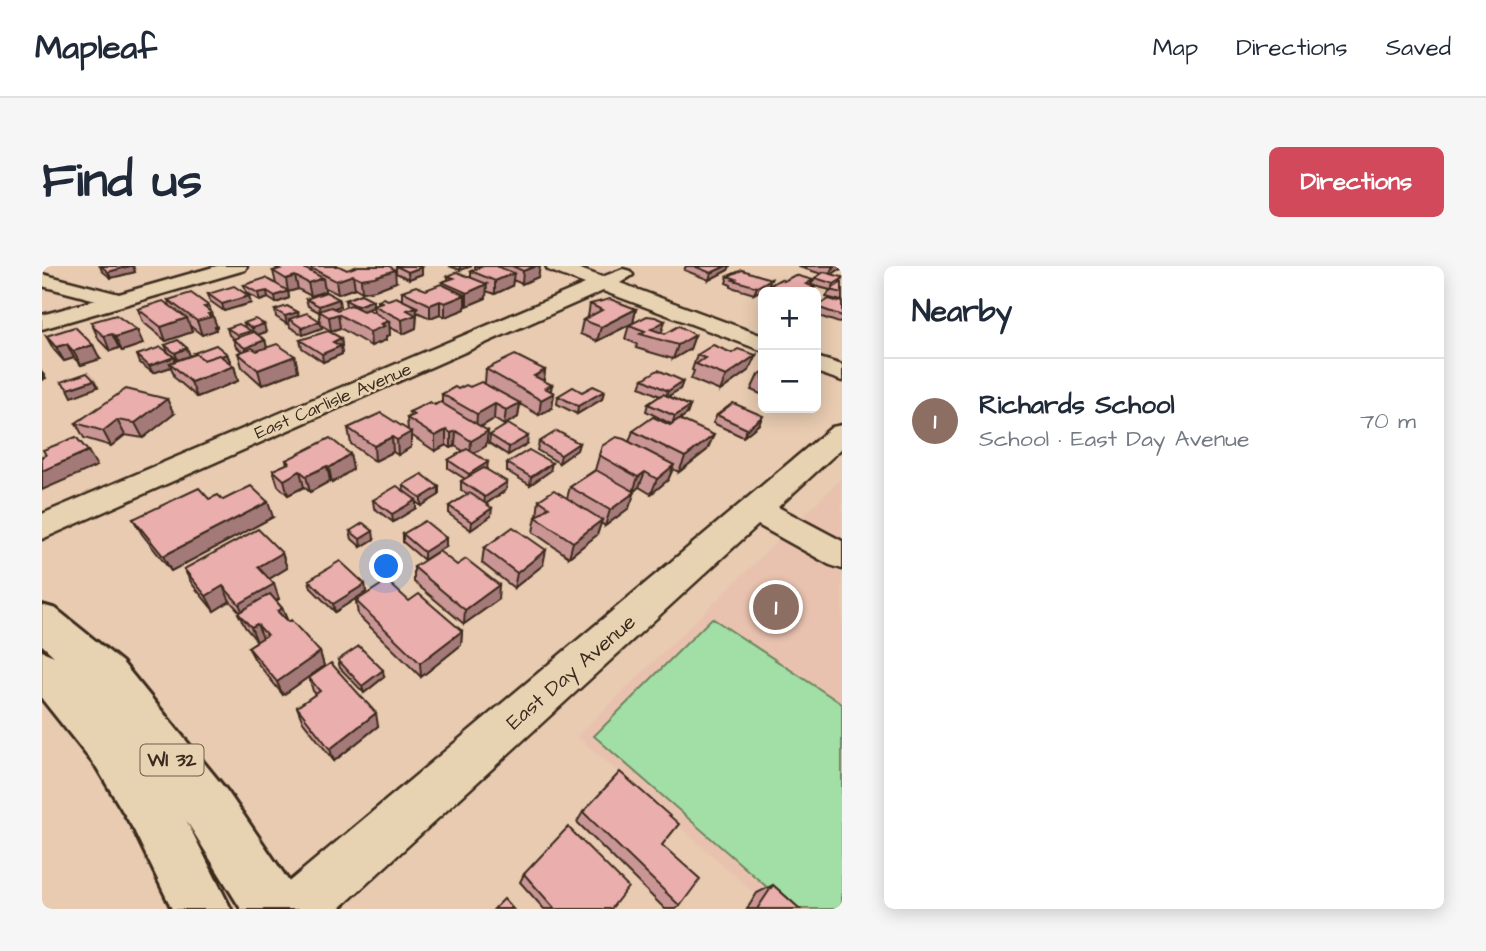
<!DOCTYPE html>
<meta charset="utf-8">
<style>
:root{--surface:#fff;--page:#f6f6f7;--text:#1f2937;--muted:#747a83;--line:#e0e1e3;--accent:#d1495b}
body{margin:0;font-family:"Architects Daughter",sans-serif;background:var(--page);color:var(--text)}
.controls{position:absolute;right:21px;top:21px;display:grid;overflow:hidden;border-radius:10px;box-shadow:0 4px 18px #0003}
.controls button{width:63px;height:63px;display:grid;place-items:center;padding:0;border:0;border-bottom:2px solid var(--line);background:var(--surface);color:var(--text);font:35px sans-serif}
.you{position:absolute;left:345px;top:301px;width:24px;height:24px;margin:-18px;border:5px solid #fff;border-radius:50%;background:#1a73e8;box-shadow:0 0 0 10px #1a73e833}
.badge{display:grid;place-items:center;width:46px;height:46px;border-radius:50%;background:var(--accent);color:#fff;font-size:23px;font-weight:700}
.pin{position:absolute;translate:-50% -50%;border:4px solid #fff;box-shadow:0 2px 7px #0006}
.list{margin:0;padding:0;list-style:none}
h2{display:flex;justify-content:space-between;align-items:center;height:91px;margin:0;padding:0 28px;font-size:30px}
h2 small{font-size:23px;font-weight:400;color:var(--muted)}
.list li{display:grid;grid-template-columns:46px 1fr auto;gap:21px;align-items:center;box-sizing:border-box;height:126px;padding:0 28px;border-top:2px solid var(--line)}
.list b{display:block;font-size:26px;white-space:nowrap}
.list p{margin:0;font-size:23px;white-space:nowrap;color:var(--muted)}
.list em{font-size:23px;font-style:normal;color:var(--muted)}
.map{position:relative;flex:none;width:800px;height:643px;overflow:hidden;border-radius:10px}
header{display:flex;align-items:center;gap:42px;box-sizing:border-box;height:98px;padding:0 35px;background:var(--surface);border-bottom:2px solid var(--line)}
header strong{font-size:33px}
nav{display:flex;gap:38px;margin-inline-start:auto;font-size:24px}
.intro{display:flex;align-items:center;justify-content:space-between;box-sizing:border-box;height:168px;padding:0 42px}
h1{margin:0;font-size:49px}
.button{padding:18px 32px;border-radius:10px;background:var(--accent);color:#fff;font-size:24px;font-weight:700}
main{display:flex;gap:42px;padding:0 42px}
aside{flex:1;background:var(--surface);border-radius:10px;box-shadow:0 4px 18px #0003}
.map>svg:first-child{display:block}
.built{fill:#e9c2af}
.green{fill:#a2dfa6;stroke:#6e8462;stroke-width:2}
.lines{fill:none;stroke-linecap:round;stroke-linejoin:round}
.minor-casing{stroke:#3b2a1e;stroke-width:5}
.major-casing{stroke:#3b2a1e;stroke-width:6}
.minor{fill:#e7d2b1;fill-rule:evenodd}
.major{fill:#e7d2b1;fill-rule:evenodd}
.wall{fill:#c99695;stroke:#3b2a1e;stroke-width:2}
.shaded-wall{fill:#a47a79;stroke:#3b2a1e;stroke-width:2}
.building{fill:#eaaead;stroke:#3b2a1e;stroke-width:2}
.labels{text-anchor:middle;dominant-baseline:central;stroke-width:5;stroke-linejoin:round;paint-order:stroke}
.far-street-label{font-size:18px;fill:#3b2a1e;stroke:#e7d2b1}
.shield{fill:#e7d2b1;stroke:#6f5c4a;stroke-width:2}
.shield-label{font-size:19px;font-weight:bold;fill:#3b2a1e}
.street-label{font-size:21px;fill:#3b2a1e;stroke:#e7d2b1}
</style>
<header>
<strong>Mapleaf</strong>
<nav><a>Map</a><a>Directions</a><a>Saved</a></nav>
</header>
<div class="intro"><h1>Find us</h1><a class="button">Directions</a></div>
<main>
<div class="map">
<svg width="800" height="643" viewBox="0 0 800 643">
<rect width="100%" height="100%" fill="#e8cbb0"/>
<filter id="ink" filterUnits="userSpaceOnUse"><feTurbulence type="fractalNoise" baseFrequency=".0143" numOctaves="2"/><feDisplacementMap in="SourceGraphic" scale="14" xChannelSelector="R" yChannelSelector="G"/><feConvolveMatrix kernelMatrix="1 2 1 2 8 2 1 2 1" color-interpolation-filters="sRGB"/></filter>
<g filter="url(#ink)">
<polygon class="built" points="800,212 800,643 730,643 535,470"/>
<polygon class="green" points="670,352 800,438 800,643 750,643 552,470"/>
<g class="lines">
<defs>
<g id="minor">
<polygon points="175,0 205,0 203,4 0,63 0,49 54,34 0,20 0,8 77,28"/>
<polygon points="504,0 530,0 560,11 581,3 588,5 591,9 578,17 721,70 721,85 561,25 0,273 0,248 543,18 506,4"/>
<polygon points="774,91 800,99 800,115 774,106"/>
<polygon points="800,159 800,182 736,241 800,275 800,303 788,299 716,259 297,643 229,643 237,624 790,161"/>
</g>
<polygon id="major" points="0,339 14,343 80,396 185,525 252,623 261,643 199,643 144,554 189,643 130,643 92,564 55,502 0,433 0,385 12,390 0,379"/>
</defs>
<use href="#minor" class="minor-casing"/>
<use href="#major" class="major-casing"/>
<use href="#minor" class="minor"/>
<use href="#major" class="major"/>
</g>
<g class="wall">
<polygon points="58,0 91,0 93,6 69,12 60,5"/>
<polygon points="354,0 380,1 380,8 367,13 354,7"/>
<polygon points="407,0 430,0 418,4"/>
<polygon points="433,0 498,0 496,11 480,18 471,14 470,20 453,28 444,25 444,32 425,40 423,40 423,43 403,51 398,48 388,52 375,46 374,62 361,68 347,61 348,69 344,70 344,74 329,80 298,62 289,65 279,59 277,46 266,40 264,33 298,40 291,42 295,44 304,41 303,34 331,34 331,41 320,45 332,46 331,39 336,38 336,34 360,34 360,25 384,24 400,19 400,16 406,14 406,10 429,12 429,5 433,4"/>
<polygon points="644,0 688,0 686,4 667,14 642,4"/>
<polygon points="758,0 800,0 800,4 798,3 789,8 800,17 800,55 797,57 774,49 775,41 799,35 784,31 788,24 769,19 773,12 780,8 757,1"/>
<polygon points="234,1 270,6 269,2 305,4 354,16 333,24 320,26 313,22 296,28 282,21 283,25 269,30 256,23 246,26 247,32 234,37 226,32 218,35 204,26 202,19 234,18 231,5 235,4"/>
<polygon points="686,10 726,20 712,28 689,21 689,19 684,17"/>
<polygon points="728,19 769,20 773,21 770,26 725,26"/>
<polygon points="166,28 209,37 182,45 168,35"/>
<polygon points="126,34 169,46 175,61 173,61 174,64 160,69 148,60 150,66 124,75 101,56 96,43 128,40"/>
<polygon points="548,38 594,43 591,57 623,68 653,69 648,83 631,93 594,82 595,78 583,73 587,59 555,75 538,68 541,54 546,51"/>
<polygon points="233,44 278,55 280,62 261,69 248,61 247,57 245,58 234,51"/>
<polygon points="49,56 95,64 101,78 80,85 77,82 68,85 57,74"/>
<polygon points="202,57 224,66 215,69 223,74 225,82 253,90 256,105 220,119 200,101 196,87 200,85 194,81 191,73 192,73 187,69 185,62 203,62"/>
<polygon points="4,70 58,93 39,99 32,92 22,95 12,84"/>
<polygon points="299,72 300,80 299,80 300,88 281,96 260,82 258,74"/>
<polygon points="123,79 145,82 148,90 136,94 126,86"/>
<polygon points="152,87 185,88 188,95 186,96 192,100 196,115 155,131 133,112 129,101 111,107 98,97 95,89 133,95 153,88"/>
<polygon points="655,89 707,104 678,125 649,113 652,105 650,104"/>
<polygon points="444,103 503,104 502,115 508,125 512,127 510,142 497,149 478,138 476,151 462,159 452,153 439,161 446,165 444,180 432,187 445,204 465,216 464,224 444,238 449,250 429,264 407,248 407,240 426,228 419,224 419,215 423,213 406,202 406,194 421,185 413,180 409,182 404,179 393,185 369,169 369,181 356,189 351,186 333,195 309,178 306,162 366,165 365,152 368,151 367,146 400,136 400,128 443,117"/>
<polygon points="721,106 721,129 709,124 716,109"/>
<polygon points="601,113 641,115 638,123 626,130 648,140 645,148 638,153 665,184 637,206 631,203 626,214 609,228 597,221 591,225 587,242 563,260 559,257 555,269 527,291 491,266 494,251 495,250 497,234 525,232 528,221 553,204 560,180 587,176 591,165 628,159 629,158 604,145 606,138 618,130 598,121"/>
<polygon points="562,125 560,133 535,148 515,138 516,130 540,126"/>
<polygon points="132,148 101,172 83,169 69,180 42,172 34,157"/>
<polygon points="675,149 717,158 701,171 671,157"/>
<polygon points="448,169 485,178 466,189 447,177"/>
<polygon points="497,176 537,177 535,184 517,197 495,184"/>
<polygon points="308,188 311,203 290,217 288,215 268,226 262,221 246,229 236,220 231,204 245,198 244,194"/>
<polygon points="465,197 508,205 488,219 465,205"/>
<polygon points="361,219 397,221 397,229 379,240 374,236 374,242 351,256 332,242 331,234 362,225"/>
<polygon points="167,233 231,251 129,305 100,268 91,253"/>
<polygon points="308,265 332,273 319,281 310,273"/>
<polygon points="361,268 404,280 382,294 361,276"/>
<polygon points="442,282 501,299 472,322 440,297"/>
<polygon points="240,287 245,302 227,313 237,333 234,335 240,342 246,356 278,386 282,400 241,429 213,394 206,381 215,375 203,361 196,347 198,346 188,335 172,345 150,318 142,303"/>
<polygon points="415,299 456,334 422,358 372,316 372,301"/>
<polygon points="267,314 323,318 324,326 293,346 269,322"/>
<polygon points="314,335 367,335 420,365 419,379 379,411 316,349"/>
<polygon points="296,394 342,411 322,427 298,402"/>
<polygon points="267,412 336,460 292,495 260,454 255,441 274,428 271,425"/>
<polygon points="541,546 620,579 638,640 633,643 623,643 535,556"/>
<polygon points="482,608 569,643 502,643 478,616"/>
<polygon points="731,619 758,643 705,643 715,627"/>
</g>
<g class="shaded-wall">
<polygon points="88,0 91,0 93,6 69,12 66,6"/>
<polygon points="418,0 430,0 418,4"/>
<polygon points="494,0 498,0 496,11 480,18 481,5"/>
<polygon points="684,0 688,0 686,4 667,14 669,7"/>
<polygon points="792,0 799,0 798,3 787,10"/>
<polygon points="380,1 380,8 367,13 366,6"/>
<polygon points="353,4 354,16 333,24 320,26 319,13"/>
<polygon points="472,7 470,20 453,28 453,15"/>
<polygon points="311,9 313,22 296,28 294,15"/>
<polygon points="253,10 256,23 246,26 244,13"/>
<polygon points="281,12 283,25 269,30 266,17"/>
<polygon points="729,13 726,20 712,28 715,21"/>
<polygon points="800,13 798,19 789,25 792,18"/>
<polygon points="771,14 766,25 773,21 770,26 761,26 764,18"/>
<polygon points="445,18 444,32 425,40 425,27"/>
<polygon points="225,25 226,32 218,35 216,27"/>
<polygon points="246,25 247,32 234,37 233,30"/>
<polygon points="423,29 423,43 403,51 403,37"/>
<polygon points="207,30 209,37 182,45 180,38"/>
<polygon points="297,33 298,40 278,47 277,40"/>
<polygon points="331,34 331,41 316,47 315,40"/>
<polygon points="398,35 398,48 388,52 388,39"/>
<polygon points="167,40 175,61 173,61 174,64 160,69 155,55 162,41"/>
<polygon points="375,41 374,62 361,68 360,54 365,44"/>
<polygon points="594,43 591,57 555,75 559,61"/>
<polygon points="256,46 257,53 247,53 247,57 245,58 243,50"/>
<polygon points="296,48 298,62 289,65 287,51"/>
<polygon points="145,52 150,66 124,75 119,61"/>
<polygon points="278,55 280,62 261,69 260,62"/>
<polygon points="347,55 348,69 344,70 344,74 329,80 328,66 339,58"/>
<polygon points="623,55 619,69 609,63"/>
<polygon points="222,58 224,66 212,70 210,62"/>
<polygon points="95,64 101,78 80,85 73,71"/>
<polygon points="70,68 77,82 68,85 62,70"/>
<polygon points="653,69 648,83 631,93 636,79"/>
<polygon points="299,72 300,80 292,83 291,76"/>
<polygon points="223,74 225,82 205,89 203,82"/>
<polygon points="25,78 32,92 22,95 14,81"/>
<polygon points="51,79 58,93 39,99 31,85"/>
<polygon points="299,80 300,88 281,96 280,88"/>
<polygon points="145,82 148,90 136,94 133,87"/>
<polygon points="185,88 188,95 166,104 164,96"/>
<polygon points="714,89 707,104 678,125 684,110"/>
<polygon points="253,90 256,105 220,119 216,104"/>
<polygon points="132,91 135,98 128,97 129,101 111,107 107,100"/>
<polygon points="192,100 196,115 155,131 149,116"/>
<polygon points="503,104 501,119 492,110"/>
<polygon points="0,106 4,112 0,114"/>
<polygon points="52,114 56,121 30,131 26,123"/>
<polygon points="641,115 638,123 623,132 626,125"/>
<polygon points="510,119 508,129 512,127 510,142 497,149 499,134 503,122"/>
<polygon points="562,125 560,133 535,148 536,140"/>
<polygon points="125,133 132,148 101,172 93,157"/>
<polygon points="478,137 476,151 462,159 464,144"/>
<polygon points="453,138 452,153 434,163 435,148"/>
<polygon points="648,140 645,148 630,158 633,150"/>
<polygon points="721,150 717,158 701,171 705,163"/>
<polygon points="75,154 83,169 69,180 61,165"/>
<polygon points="404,164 404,179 393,185 393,170"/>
<polygon points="414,165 413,180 409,182 409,167"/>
<polygon points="446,165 444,180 428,190 429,175"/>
<polygon points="369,166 369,181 356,189 355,174"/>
<polygon points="672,169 665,184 637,206 643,191"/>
<polygon points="486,170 485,178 466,189 467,181"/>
<polygon points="350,171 351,186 333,195 332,180"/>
<polygon points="537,177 535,184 517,197 519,189"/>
<polygon points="46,185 55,200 0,224 0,205"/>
<polygon points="308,188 311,203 290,217 287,202"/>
<polygon points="446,196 445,204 426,216 427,208"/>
<polygon points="510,197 508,205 488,219 489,211"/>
<polygon points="632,199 626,214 609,228 615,213"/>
<polygon points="285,200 288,215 268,226 264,210"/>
<polygon points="258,205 262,221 246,229 242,214"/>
<polygon points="603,206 597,221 591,226 596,211"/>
<polygon points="465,216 464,224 442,239 443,231"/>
<polygon points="397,221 397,229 379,240 379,232"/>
<polygon points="593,226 587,242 563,260 568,244"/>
<polygon points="374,234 374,242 351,256 350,248"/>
<polygon points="226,236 231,251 129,305 121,290"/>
<polygon points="450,242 449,250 429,264 430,256"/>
<polygon points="560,254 555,269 527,291 531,276"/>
<polygon points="331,265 332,273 319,281 318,273"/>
<polygon points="404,272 404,280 382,294 382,286"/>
<polygon points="504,284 501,299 472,322 475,307"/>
<polygon points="240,287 245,302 222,316 216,301"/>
<polygon points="232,318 237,333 204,353 197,338"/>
<polygon points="323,318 324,326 293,346 291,338"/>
<polygon points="457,319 456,334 422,358 423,344"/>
<polygon points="181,320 188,335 172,345 164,330"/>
<polygon points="240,342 246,356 235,345"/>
<polygon points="215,358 221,372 215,376 209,361"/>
<polygon points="420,365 419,379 379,411 378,397"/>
<polygon points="278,386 282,400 241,429 235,416"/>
<polygon points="341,404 342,411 322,427 320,420"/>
<polygon points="334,447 336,460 292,495 288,483"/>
</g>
<g class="building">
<polygon points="59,0 88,0 66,6"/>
<polygon points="239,0 258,0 281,12 266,17 253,10 244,13 231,5 238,3 234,1"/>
<polygon points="274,0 297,0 305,4 316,0 347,0 353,4 332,11 319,13 311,9 294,15 269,2"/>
<polygon points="354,0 377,0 380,1 366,6"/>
<polygon points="436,0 454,0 472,7 453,15 429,5 439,1"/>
<polygon points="470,0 494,0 481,5"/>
<polygon points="652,0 684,0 669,7"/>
<polygon points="700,4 729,13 715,21 691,14 694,13 686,10"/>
<polygon points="415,6 445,18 425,27 400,16 412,12 406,10"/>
<polygon points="782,6 800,11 800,13 792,18 773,12"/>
<polygon points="753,9 771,14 764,18 773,21 763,26 750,26 728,19 739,13 742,15"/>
<polygon points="224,12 246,25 233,30 225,25 216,27 202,19"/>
<polygon points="799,17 800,17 800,27 788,24"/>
<polygon points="399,18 423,29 403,37 398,35 388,39 360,25 374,20 384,24"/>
<polygon points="192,20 207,30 180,38 166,28"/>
<polygon points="284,26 297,33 277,40 264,33"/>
<polygon points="149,27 167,40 162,41 170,47 166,48 169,51 155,55 126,34"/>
<polygon points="319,28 331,34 315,40 303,34"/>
<polygon points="354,31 375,41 365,44 374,49 360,54 331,39 340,36 336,34 341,32 346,34"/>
<polygon points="568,33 594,43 559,61 541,54 560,44 548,38"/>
<polygon points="787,33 797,36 800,34 800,50 775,41"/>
<polygon points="121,35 145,52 119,61 96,43"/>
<polygon points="309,39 321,45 326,43 347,55 339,58 343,60 328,66 296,48 287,51 277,45 289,41 295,44"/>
<polygon points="245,40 256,46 243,50 233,44"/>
<polygon points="265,47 278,55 260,62 247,53"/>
<polygon points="74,49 95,64 73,71 70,68 62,70 50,60 52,59 49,56"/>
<polygon points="605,50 613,51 623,55 609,63 623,68 637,60 653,69 636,79 598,68 603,65 587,59"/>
<polygon points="213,53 222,58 210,62 202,57"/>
<polygon points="197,58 209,65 196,69 185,62"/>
<polygon points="33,61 51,79 31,85 25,78 14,81 4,70"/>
<polygon points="286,65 299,72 291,76 299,80 280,88 258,74"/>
<polygon points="212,66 223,74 203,82 191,73"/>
<polygon points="136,74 145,82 133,87 123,79"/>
<polygon points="235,78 253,90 216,104 196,87 210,82 215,85"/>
<polygon points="174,79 185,88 179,90 177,89 162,94 152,87"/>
<polygon points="671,79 690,87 696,83 714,89 684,110 654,98 663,92 655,89"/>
<polygon points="119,81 132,91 107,100 95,89"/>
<polygon points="154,88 162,94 177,89 192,100 149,116 128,97"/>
<polygon points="473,89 503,104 492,110 510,119 503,122 512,127 499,134 444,103"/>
<polygon points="616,104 641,115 626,125 601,113"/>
<polygon points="45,107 52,114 26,123 19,116"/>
<polygon points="439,116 478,137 464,144 453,138 435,148 400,128 413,121 416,123 424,119 428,121"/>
<polygon points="551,120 562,125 536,140 516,130 531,121 540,126"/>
<polygon points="84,123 125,133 93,157 75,154 61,165 34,157"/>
<polygon points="621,128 648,140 633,150 606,138"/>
<polygon points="388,136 393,139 398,136 446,165 429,175 414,165 409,167 404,164 393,170 365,152 372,149 367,146"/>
<polygon points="691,137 721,150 705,163 675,149"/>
<polygon points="339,147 369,166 355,174 350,171 332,180 306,162"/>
<polygon points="611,151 628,159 637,153 672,169 643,191 591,165"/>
<polygon points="466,158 486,170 467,181 448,169"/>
<polygon points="515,165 537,177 519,189 497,176"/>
<polygon points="34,171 46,185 0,205 0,190 4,189 1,184"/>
<polygon points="574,171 582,173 632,199 615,213 603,206 596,211 557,189 560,180"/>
<polygon points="288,172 308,188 287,202 285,200 264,210 258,205 242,214 231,204 247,197 244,194"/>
<polygon points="425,183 446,196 427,208 406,194"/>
<polygon points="487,184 510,197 489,211 465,197"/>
<polygon points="442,202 465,216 443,231 419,215"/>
<polygon points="554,204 593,226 568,244 528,221"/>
<polygon points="380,208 397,221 379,232 361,219"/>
<polygon points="209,220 226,236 121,290 91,253 157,222 167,233 176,229 181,234"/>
<polygon points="355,220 374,234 350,248 331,234"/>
<polygon points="512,224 560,254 531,276 494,251 507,241 497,234"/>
<polygon points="428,227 450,242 430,256 407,240"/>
<polygon points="383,255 404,272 382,286 361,268"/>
<polygon points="321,257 331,265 318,273 308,265"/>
<polygon points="471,261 504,284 475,307 442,282"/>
<polygon points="216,263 240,287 216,301 232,318 197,338 181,320 164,330 142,303"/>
<polygon points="397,285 415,299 424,293 457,319 423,344 372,301"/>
<polygon points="298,295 323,318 291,338 267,314"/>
<polygon points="345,315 367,335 377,328 420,365 378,397 314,335"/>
<polygon points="228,328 240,342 235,345 246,356 249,354 278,386 235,416 206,381 225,369 215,358 209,361 196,347"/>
<polygon points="317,380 341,404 320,420 296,394"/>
<polygon points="289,397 334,447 288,483 255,441 278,425 267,412"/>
<polygon points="578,506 637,558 620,579 658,613 638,640 541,546"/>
<polygon points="526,561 586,621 569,643 513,643 482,608"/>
<polygon points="731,619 758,643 715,643"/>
<polygon points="462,633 471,643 452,643"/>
</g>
</g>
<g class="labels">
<g class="far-street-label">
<text transform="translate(291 135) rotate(-23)">East Carlisle Avenue</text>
</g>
<rect class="shield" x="98.5" y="478.5" width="63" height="31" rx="5"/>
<g class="shield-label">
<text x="130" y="494">WI 32</text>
</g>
<g class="street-label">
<text transform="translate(529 406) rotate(-41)">East Day Avenue</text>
</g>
</g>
</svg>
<div class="controls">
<button>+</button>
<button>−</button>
</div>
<div class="you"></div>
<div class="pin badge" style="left:734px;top:341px;background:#8d6e63">1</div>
</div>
<aside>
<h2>Nearby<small></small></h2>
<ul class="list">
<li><span class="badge" style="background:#8d6e63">1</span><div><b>Richards School</b><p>School · East Day Avenue</p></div><em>70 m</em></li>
</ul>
</aside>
</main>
